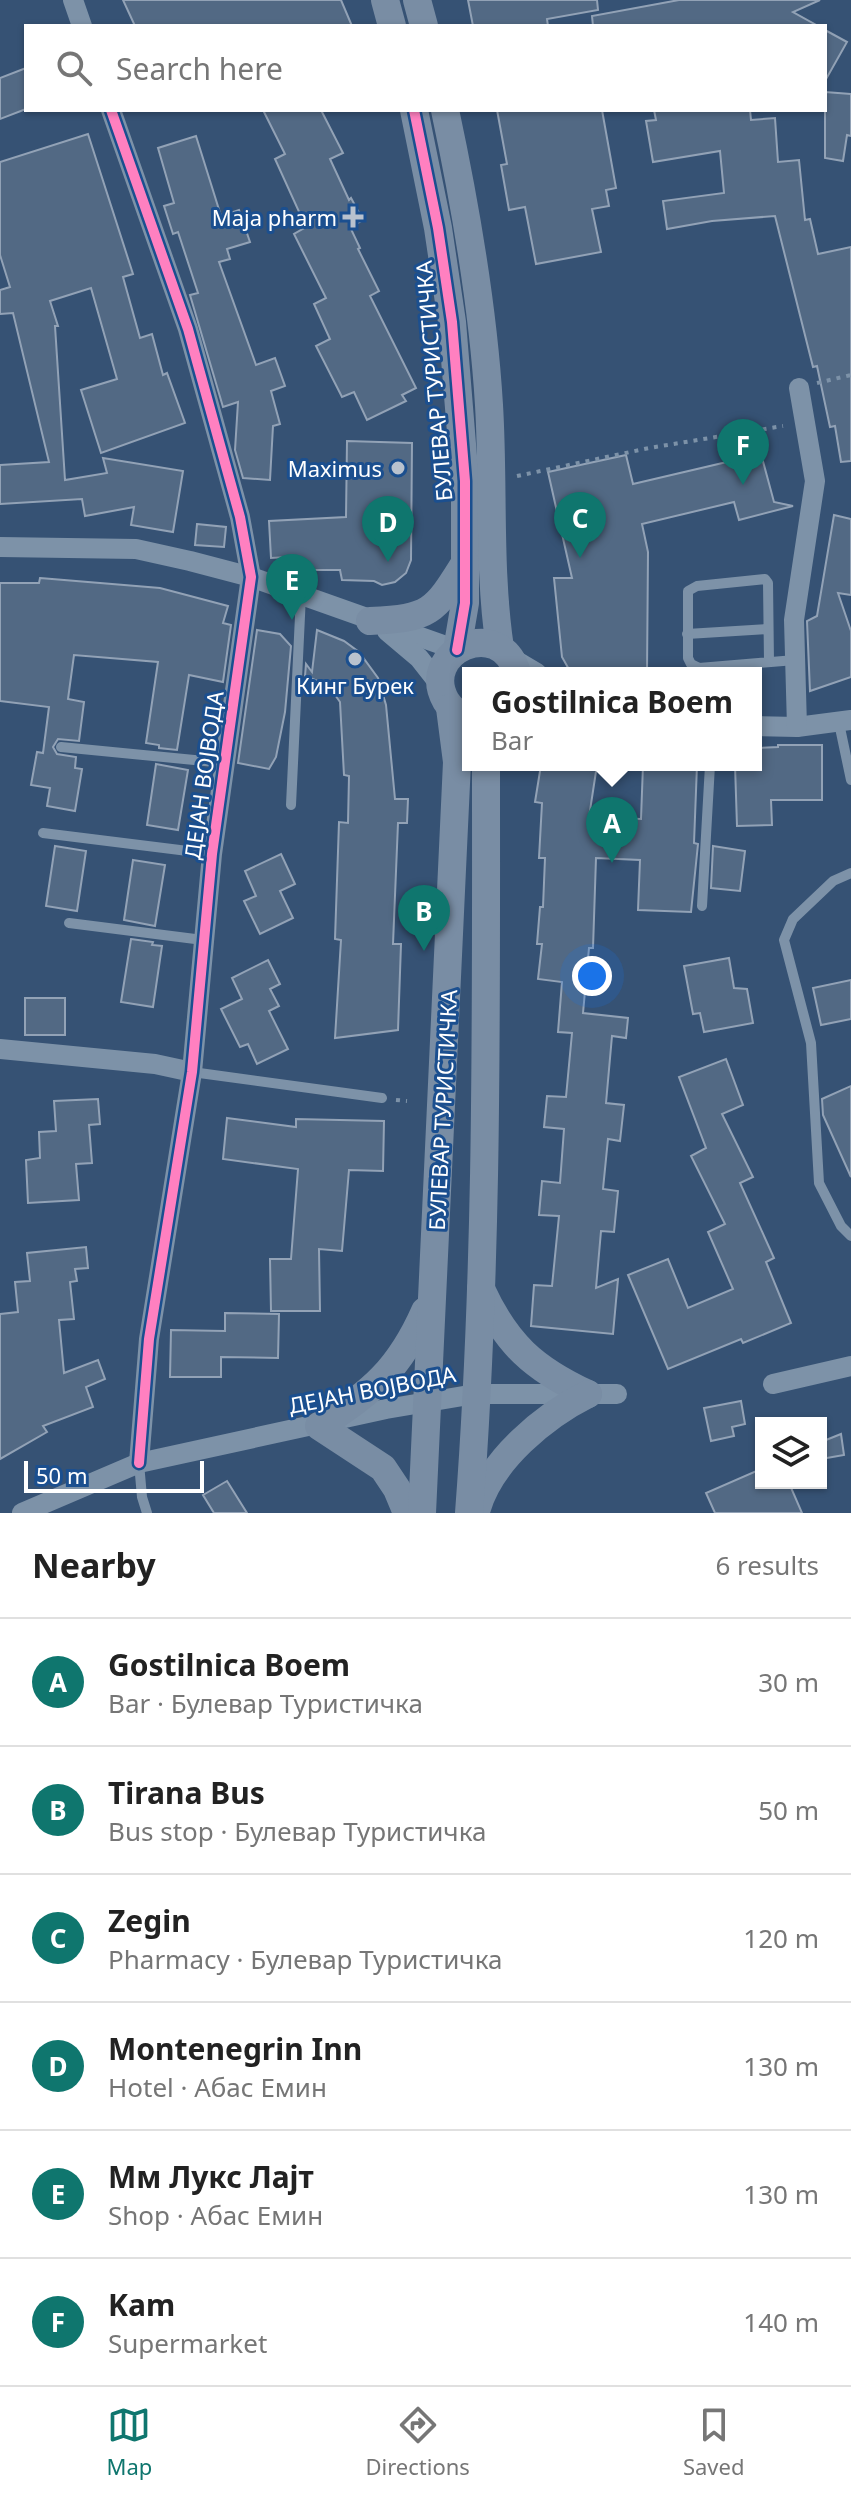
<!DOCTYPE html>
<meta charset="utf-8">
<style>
:root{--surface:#fff;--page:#f2f2f2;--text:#222;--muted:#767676;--line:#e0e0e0;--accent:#0f766e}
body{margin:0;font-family:"Noto Sans",sans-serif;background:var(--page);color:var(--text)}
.controls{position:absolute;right:24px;bottom:24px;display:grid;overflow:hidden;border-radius:0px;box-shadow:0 2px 6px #0004}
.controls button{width:72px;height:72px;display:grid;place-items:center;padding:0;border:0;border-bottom:2px solid var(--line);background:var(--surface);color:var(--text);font:40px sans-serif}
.scale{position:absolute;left:24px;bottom:20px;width:180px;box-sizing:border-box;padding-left:8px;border:4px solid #fff;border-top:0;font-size:22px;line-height:28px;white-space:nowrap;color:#fff;-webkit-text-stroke:6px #1b4f8f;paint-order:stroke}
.you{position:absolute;left:592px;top:976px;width:28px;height:28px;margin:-20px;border:6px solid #fff;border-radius:50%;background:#1a73e8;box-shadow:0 0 0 12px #1a73e833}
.badge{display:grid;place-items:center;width:52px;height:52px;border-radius:50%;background:var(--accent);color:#fff;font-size:26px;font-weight:700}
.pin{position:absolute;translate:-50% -66px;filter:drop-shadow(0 2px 4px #0008)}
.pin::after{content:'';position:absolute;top:42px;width:28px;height:24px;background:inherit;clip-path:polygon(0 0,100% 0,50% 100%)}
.popup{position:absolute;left:462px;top:667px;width:300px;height:104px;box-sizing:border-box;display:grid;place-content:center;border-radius:0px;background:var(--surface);filter:drop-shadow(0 2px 6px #0005);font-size:26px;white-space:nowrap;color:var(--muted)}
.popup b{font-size:30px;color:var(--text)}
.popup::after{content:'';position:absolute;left:50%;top:100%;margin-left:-16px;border:16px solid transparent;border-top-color:var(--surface)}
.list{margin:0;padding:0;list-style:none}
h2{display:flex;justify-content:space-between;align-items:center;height:104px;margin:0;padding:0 32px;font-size:34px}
h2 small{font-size:26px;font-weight:400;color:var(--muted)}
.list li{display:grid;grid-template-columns:52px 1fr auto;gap:24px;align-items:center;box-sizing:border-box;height:128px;padding:0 32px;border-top:2px solid var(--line)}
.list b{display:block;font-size:30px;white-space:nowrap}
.list p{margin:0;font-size:26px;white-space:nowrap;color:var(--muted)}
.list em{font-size:26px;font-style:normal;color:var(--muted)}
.icon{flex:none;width:44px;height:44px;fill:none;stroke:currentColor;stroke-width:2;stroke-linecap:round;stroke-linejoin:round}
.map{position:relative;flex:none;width:851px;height:1513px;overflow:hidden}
.search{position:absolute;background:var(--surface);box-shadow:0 2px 6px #0004;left:24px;right:24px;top:24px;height:88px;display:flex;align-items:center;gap:20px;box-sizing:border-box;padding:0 28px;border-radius:0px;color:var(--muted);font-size:30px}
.sheet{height:872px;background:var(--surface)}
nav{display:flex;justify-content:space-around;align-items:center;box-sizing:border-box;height:112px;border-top:2px solid var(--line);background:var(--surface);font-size:22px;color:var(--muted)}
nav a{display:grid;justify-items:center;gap:4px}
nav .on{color:var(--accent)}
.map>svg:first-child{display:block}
.building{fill:#526984;stroke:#92a2b6;stroke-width:2}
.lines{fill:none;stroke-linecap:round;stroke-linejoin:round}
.path{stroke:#7d92a8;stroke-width:4;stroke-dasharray:4 6;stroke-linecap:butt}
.service{stroke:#7d92a8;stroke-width:10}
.minor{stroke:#7d92a8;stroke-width:20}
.secondary{stroke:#798da4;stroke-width:28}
.cycleway-casing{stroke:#1b4f8f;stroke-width:15}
.cycleway{stroke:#ff80c0;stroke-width:10}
.poi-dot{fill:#b9c2ce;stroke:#1b4f8f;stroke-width:3}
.labels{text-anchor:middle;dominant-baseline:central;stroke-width:6;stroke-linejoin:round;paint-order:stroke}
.poi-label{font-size:22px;fill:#fff;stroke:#1b4f8f;text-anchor:end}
.street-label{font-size:22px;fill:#fff;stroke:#1b4f8f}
</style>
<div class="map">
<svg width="851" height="1513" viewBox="0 0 851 1513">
<rect width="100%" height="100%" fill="#365274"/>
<g class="building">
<polygon points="123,0 341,0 352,26 135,26"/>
<polygon points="468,0 597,0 598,10 547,19 548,26 473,26"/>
<polygon points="679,0 820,0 793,12 818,26 593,26 592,16"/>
<polygon points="825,30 847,42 825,81"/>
<polygon points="26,68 26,109 0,119 0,78"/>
<polygon points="825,92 851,94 851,136 847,135 843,161 825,158"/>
<polygon points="263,110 321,110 343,153 330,159 349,200 351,198 363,220 350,227 360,248 358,249 379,291 370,296 416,388 402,395 406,401 367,420 354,392 342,397 316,346 330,339 314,304 326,298 294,234 306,227 275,159 285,154"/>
<polygon points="497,110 602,110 616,188 606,190 609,206 592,209 601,252 536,264 525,207 509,210 501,165 507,164"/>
<polygon points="654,110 750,110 751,120 775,118 778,162 799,160 805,220 810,219 818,254 851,247 851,461 841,462 835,426 830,427 817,366 813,367 775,216 712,221 667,229 663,201 724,193 720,151 653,162 646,121 656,120"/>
<polygon points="88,134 133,274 123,277 140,338 152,334 163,375 167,373 185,423 101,453 81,390 117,379 91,288 50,301 58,326 55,326 65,480 107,473 103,458 183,471 173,532 131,525 134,507 85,516 82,499 0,504 0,465 49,462 13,313 0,314 0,290 10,287 0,255 0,162"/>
<polygon points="196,136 221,216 239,210 250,242 227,249 230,259 219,262 256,365 275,358 285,386 271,391 280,424 273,426 270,480 243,478 235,450 238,402 223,407 190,295 198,293 178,232 173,234 164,206 174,203 158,148"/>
<polygon points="347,441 412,443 411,560 406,573 395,582 382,585 374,581 342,580 340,570 288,570 287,557 271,558 269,521 346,517"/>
<polygon points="761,454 774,502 793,506 739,520 734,502 642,524 648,552 647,673 571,673 562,657 554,578 572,578 548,472 626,455 633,484"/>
<polygon points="834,515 851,519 851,595 838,593 851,631 851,677 810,691 807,621 817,616"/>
<polygon points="197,524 226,527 224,547 195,545"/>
<polygon points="40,578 160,588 228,606 223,623 231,625 223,682 189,675 177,750 159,748 159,745 146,743 158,662 74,655 68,699 84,702 79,741 58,739 53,747 57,754 76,757 75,768 82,769 75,811 47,806 50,788 31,785 37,752 43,753 49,707 0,701 0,583 39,583"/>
<polygon points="257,630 280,634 291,646 285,712 276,757 269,769 238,763"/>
<polygon points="317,630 344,641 359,652 378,678 386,705 395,799 408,799 407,823 398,823 393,944 401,944 398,1030 335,1038 341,940 335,939 339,822 348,823 349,776 344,775 340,702 328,685 305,676 306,664 312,672"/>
<polygon points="778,745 822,745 822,800 771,800 772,825 737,826 735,765 756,765 756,748 778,747"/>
<polygon points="156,764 188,770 178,830 147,825"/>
<polygon points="541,765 597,765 589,817 641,819 643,765 697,765 694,843 698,844 691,912 638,910 640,860 596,858 593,948 589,948 583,1013 628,1018 626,1038 612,1036 606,1103 624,1105 620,1141 608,1139 603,1189 618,1191 614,1232 601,1231 596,1288 618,1279 613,1334 531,1326 534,1285 552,1286 559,1216 539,1215 542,1181 560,1183 564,1129 544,1127 547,1096 566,1097 572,1033 558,1032 562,982 538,979 542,944 537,944 540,907 543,907 545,858 539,858 542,803 535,802"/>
<polygon points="55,846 86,851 77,911 46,906"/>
<polygon points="713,846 745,851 740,891 711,888"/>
<polygon points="281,854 295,884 280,891 293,918 260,934 244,901 256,896 245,871"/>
<polygon points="133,860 165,865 155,926 124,920"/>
<polygon points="131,939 153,942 152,945 162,946 153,1007 121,1002"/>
<polygon points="729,958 734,988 747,989 753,1023 704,1032 700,1013 693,1014 684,966"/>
<polygon points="268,960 280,984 270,989 279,1006 269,1011 288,1049 257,1064 248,1044 240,1047 221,1009 242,999 232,978"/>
<polygon points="851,980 851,1019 821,1025 813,988"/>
<rect x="25" y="998" width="40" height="37"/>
<polygon points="726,1059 743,1105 722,1114 753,1177 740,1183 774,1258 766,1262 791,1323 743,1343 741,1339 668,1369 628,1275 668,1259 688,1308 733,1289 708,1232 725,1224 691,1156 706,1148 679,1077"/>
<polygon points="851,1086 851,1177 823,1115 822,1099"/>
<polygon points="98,1099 100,1124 89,1125 92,1163 76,1164 79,1200 28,1203 26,1160 40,1158 39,1132 56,1131 54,1101"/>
<polygon points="227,1118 296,1127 296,1119 384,1121 383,1171 349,1170 342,1251 319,1249 320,1311 271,1311 270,1259 291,1259 298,1169 223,1159"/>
<polygon points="86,1247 88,1268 75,1269 77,1281 70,1282 74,1319 59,1320 64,1373 98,1360 105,1379 86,1387 93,1407 43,1426 47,1432 0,1459 0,1314 18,1312 15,1282 30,1281 27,1253"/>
<polygon points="225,1313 279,1314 278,1358 221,1357 221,1377 170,1377 171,1330 225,1331"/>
<polygon points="741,1401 745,1424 732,1427 734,1436 711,1441 704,1408"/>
<polygon points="841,1434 844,1455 821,1459 821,1442"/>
<polygon points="761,1469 761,1483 789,1483 802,1513 715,1513 706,1493"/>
<polygon points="227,1481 247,1513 214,1513 203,1495"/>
</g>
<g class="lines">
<g class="path">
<polyline points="817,383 851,375"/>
<polyline points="517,476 649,448 783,426"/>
<polyline points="396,1100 407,1101"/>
</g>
<g class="service">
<polyline points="687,634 768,629"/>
<polyline points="769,662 768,583 765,579 697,586 688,591 688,658 691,664 699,668 795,660"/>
<polyline points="839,723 851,780"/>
<polyline points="61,747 225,763"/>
<polyline points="291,805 301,595"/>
<polyline points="43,833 212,854"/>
<polyline points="851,873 833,881 793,919 784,940 811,1043 819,1183 841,1226 851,1236"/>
<polyline points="702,906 710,765"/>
<polyline points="69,923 203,940"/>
<polyline points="192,1072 382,1098"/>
<polyline points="139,1463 142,1497 147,1513"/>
</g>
<g class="minor">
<polyline points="73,0 82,26"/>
<polyline points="111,110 188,329 240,517 251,577 212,854 192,1072 149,1339 139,1463"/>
<polyline points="0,547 136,549 190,561 251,577 457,650"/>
<polyline points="387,631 419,658 441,686"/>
<polyline points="510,657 537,673"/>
<polyline points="756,726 797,727 851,720"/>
<polyline points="797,727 794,620 815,481 799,388"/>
<polyline points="0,1049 155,1064 192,1072"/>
<polyline points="773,1384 851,1366"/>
<polyline points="22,1513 139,1463 386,1409 475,1394 617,1394"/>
</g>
<g class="secondary">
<polyline points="385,0 392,26"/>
<polyline points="417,0 424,26"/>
<polyline points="414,110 438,228 452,322 465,481 465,603 457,650"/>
<path d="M445 110C466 208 483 305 489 405 494 486 488 568 500 648"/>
<path d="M370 621C430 618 434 613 465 563"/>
<path d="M465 717C456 713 451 709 446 701 418 652 500 614 517 673"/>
<path d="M481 1289C506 1344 534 1369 588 1394"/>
<path d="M477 1508C491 1460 544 1416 588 1394"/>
<path d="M407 1513 397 1489 383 1468 319 1426C372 1393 400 1368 425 1311"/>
<polyline points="422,1513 457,762 450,708"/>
<path d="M469 1513C488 1265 486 1014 486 765"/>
</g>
<defs>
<g id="cycleway">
<polyline points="111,110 188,329 240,517 251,577 212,854 192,1072 149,1339 139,1463"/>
<polyline points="414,110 438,228 452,322 465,481 465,603 457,650"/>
</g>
</defs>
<use href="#cycleway" class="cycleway-casing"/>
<use href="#cycleway" class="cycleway"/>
</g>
<g class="poi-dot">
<path d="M349 205h8v8h8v8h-8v8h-8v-8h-8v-8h8z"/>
<circle cx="398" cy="468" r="8"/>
<circle cx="355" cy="659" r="8"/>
</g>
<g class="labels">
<g class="poi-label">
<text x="337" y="217">Maja pharm</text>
<text x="382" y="468">Maximus</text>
<text x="355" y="685" text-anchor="middle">Кинг Бурек</text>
</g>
<g class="street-label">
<text transform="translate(433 381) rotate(-95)">БУЛЕВАР ТУРИСТИЧКА</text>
<text transform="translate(203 775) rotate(-82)">ДЕЈАН ВОЈВОДА</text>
<text transform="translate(442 1110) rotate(-87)">БУЛЕВАР ТУРИСТИЧКА</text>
<text transform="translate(372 1389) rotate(-11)">ДЕЈАН ВОЈВОДА</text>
</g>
</g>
</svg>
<div class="controls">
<button><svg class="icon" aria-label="layers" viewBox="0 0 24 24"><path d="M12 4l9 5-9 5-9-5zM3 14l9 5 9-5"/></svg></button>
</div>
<div class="scale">50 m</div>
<div class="you"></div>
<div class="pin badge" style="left:612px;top:863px">A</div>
<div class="popup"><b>Gostilnica Boem</b>Bar</div>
<div class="pin badge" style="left:424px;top:951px">B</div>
<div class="pin badge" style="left:580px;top:558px">C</div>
<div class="pin badge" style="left:388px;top:562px">D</div>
<div class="pin badge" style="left:292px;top:620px">E</div>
<div class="pin badge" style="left:743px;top:485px">F</div>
<div class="search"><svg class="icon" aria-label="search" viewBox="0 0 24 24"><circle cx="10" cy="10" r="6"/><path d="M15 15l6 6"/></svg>Search here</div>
</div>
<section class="sheet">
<h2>Nearby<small>6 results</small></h2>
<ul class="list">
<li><span class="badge">A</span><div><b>Gostilnica Boem</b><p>Bar · Булевар Туристичка</p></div><em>30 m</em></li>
<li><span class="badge">B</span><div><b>Tirana Bus</b><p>Bus stop · Булевар Туристичка</p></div><em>50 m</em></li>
<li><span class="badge">C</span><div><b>Zegin</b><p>Pharmacy · Булевар Туристичка</p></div><em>120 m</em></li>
<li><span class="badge">D</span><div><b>Montenegrin Inn</b><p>Hotel · Абас Емин</p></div><em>130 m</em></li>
<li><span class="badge">E</span><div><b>Мм Лукс Лајт</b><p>Shop · Абас Емин</p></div><em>130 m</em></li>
<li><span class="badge">F</span><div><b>Kam</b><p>Supermarket</p></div><em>140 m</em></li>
</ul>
</section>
<nav>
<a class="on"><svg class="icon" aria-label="map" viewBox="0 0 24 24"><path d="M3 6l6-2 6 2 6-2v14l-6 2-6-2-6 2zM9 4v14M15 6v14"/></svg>Map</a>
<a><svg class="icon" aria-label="directions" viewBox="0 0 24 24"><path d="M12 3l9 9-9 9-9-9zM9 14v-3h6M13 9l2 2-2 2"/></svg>Directions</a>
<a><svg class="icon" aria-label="saved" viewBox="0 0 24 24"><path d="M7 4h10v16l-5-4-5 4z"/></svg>Saved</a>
</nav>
